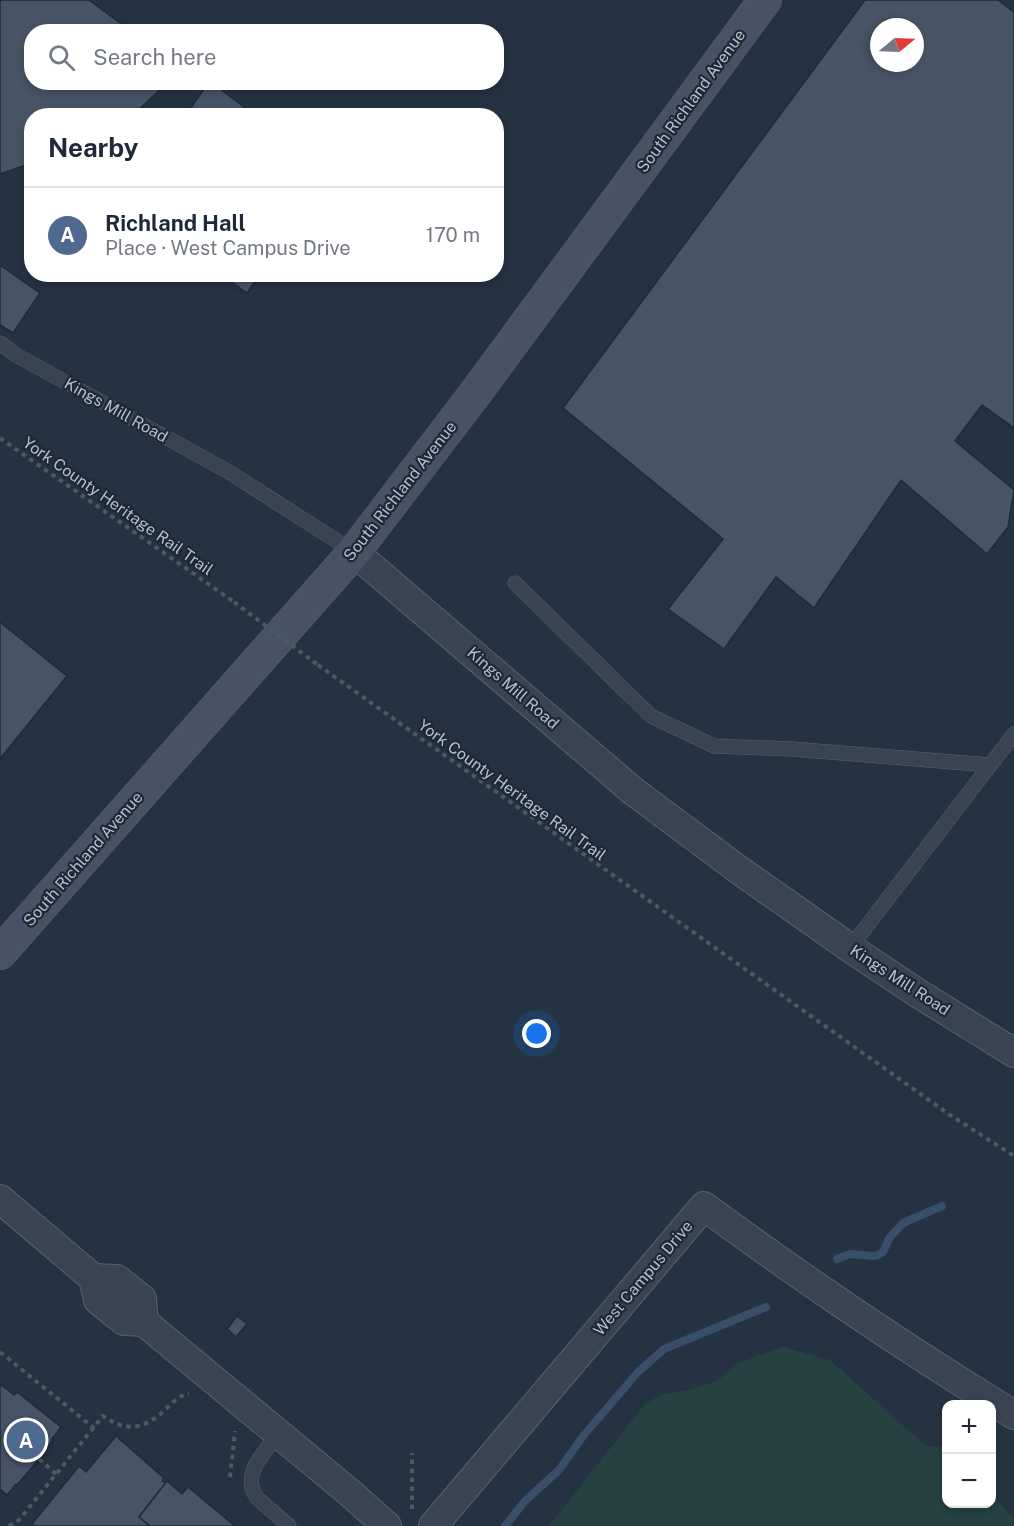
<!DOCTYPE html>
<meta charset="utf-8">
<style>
:root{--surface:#fff;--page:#f6f6f7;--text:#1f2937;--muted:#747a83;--line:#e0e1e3;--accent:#506a8f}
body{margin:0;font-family:"Public Sans",sans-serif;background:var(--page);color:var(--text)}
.controls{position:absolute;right:18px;bottom:18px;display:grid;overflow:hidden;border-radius:12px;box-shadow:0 3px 9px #0003}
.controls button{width:54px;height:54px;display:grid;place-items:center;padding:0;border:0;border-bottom:2px solid var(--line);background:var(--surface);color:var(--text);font:30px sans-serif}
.compass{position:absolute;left:870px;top:18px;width:54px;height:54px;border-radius:50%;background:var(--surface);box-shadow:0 3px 9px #0003;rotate:71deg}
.you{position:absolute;left:537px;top:1034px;width:21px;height:21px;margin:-15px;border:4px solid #fff;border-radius:50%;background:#1a73e8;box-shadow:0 0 0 9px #1a73e833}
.badge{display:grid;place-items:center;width:39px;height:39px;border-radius:50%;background:var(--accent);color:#fff;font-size:20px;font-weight:700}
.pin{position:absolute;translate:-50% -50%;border:3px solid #fff;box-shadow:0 2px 6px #0006}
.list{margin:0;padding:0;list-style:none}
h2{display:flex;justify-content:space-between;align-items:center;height:78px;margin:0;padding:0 24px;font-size:26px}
h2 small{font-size:20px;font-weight:400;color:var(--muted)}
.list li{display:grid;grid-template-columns:39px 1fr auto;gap:18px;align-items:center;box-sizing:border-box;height:96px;padding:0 24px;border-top:2px solid var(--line)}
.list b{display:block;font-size:22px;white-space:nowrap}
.list p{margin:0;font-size:20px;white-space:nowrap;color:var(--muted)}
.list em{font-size:20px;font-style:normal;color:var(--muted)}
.icon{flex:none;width:33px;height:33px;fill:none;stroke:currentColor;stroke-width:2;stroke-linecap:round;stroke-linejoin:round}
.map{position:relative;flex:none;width:1014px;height:1526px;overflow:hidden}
.search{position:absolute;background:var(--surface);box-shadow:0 3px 9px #0003;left:24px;top:24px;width:480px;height:66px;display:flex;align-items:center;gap:15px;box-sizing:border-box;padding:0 21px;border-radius:24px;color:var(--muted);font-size:22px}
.panel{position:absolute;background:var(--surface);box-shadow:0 3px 9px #0003;left:24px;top:108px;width:480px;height:174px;border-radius:24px}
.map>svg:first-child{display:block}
.green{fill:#274042}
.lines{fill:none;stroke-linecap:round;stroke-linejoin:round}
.stream{stroke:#384e69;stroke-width:8}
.building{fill:#465465;stroke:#202b38;stroke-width:1.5;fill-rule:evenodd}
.lane-casing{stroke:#57626e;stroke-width:15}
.street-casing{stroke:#57626e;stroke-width:30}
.secondary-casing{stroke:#57626e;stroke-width:34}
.path{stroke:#455d5f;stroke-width:4;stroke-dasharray:4.5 4.5;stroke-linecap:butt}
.lane{stroke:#394451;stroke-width:14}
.street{stroke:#394451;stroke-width:28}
.secondary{stroke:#475364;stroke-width:33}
.path-bridge{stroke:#455d5f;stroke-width:4;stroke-dasharray:4.5 4.5;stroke-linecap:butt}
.labels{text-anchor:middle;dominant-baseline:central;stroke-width:4.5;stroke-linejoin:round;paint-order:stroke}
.street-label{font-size:16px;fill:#b6bfcb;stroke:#1e2936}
</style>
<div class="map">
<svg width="1014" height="1526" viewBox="0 0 1014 1526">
<rect width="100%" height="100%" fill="#253241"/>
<polygon class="green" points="783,1347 830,1360 926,1446 946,1447 946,1504 992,1504 992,1495 1014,1518 1014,1526 549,1526 644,1405 660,1395 688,1390 717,1381 738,1363"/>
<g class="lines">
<g class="stream">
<polyline points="837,1259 850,1254 873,1256 878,1255 883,1252 890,1237 903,1223 942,1206"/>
<polyline points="505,1526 525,1501 559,1470 584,1435 638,1372 664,1349 766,1307"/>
</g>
</g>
<g class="building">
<polygon points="0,0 89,0 132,32 32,32 32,82 168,82 132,116 32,116 32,163 0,174"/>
<path d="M865 0H998L1014 12V428L982 405 955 441 1014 490 1008 527 987 554 901 480 814 608 776 577 724 649 668 609 723 539 563 408ZM879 27H915V63H879Z"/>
<polygon points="209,82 211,82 256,116 185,116"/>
<polygon points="0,265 40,293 13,333 0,325"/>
<polygon points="229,274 260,274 247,293 226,278"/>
<polygon points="0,622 67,676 0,759"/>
<polygon points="237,1316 247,1324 236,1337 227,1329"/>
<polygon points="0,1384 14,1395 17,1392 61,1427 52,1439 53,1440 39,1459 17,1485 16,1484 7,1495 0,1489"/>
<polygon points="116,1436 164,1478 162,1481 166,1483 139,1517 150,1526 35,1526 32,1524 79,1466 86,1472"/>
<polygon points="167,1481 182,1494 188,1487 235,1526 150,1526 139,1517"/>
</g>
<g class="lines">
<defs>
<g id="lane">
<polyline points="0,343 16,355 229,472 354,552"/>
<polyline points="515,583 651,716 714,746 792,749 990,765"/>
<polyline points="850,948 1014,734"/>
<path d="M279 1434C265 1451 240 1475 257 1498L289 1526"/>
</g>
<g id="street">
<polyline points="354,552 633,791 739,870 850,948 916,992 1014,1053"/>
<polyline points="0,1199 93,1278 98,1300 124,1321 144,1322 350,1493 387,1526"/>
<polyline points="93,1278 117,1279 142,1299 144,1322"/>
<path d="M433 1526 704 1206C804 1280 908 1350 1014 1415"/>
</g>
<polyline id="secondary" points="0,953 354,552 477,391 765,0"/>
</defs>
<use href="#lane" class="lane-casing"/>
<use href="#street" class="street-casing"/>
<use href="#secondary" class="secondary-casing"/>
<g class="path">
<polyline points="0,438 234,602"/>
<polyline points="318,665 950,1115 1014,1156"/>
<polyline points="0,1352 94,1428"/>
<polyline points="39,1459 56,1474"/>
<polyline points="230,1477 235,1431"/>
<polyline points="412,1509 412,1453"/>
<path d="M9 1526 19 1520 103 1416C127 1433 145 1429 166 1409 173 1402 179 1395 189 1394"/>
</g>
<use href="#lane" class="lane"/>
<use href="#street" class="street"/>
<use href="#secondary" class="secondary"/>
<polyline class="path-bridge" points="234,602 318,665"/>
</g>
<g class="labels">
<g class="street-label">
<text transform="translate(691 101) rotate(-54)">South Richland Avenue</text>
<text transform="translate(116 410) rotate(29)">Kings Mill Road</text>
<text transform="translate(400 491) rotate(-52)">South Richland Avenue</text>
<text transform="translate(118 506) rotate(35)">York County Heritage Rail Trail</text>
<text transform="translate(513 688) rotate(41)">Kings Mill Road</text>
<text transform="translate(512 790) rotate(36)">York County Heritage Rail Trail</text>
<text transform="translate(83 859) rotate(-49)">South Richland Avenue</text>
<text transform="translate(900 980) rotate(33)">Kings Mill Road</text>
<text transform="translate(643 1278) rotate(-50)">West Campus Drive</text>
</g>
</g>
</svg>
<div class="controls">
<button>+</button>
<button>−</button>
</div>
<svg class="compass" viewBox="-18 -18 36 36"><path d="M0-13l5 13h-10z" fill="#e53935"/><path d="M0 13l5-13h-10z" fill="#747a83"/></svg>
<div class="you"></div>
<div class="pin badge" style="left:26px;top:1440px">A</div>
<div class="search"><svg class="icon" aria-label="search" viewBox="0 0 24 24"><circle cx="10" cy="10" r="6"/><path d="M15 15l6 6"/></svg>Search here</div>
<section class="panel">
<h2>Nearby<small></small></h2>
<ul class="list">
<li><span class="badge">A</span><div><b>Richland Hall</b><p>Place · West Campus Drive</p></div><em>170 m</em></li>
</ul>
</section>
</div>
